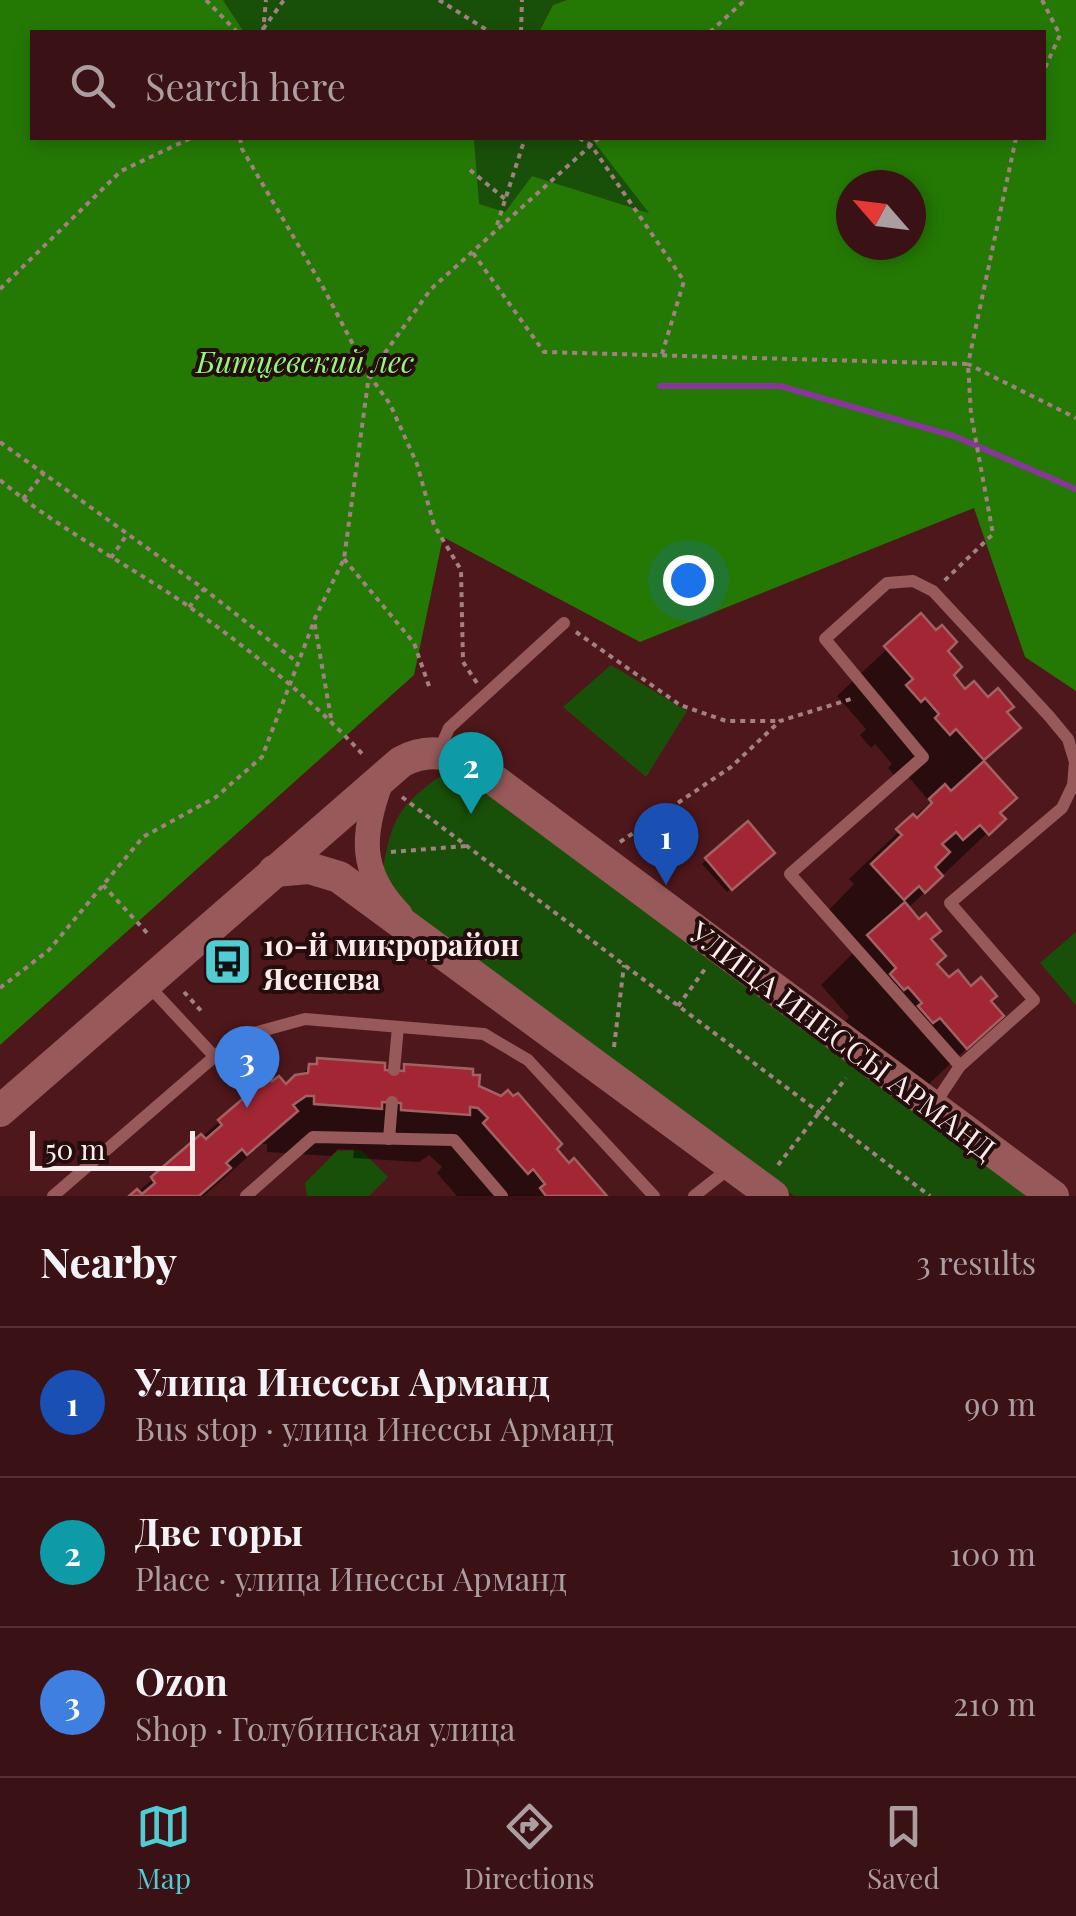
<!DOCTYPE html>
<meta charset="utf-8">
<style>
:root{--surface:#3a1114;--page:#411a1d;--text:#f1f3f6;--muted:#ab9da0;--line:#543134;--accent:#51ccd3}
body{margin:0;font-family:"Playfair Display",serif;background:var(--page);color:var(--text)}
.compass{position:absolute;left:836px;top:170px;width:90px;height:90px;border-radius:50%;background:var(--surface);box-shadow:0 5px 15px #0003;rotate:298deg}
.scale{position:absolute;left:30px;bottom:25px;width:165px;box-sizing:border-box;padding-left:10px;border:5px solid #fcedec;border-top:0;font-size:28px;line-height:35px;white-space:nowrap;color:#fcedec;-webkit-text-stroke:8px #250c0d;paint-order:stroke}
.you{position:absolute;left:688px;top:580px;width:35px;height:35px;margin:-25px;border:8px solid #fff;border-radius:50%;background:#1a73e8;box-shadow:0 0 0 15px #1a73e833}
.badge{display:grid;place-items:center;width:65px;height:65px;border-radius:50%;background:var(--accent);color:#fff;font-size:32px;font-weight:700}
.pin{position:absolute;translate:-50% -82px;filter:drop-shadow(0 2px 5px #0008)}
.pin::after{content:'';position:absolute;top:52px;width:35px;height:30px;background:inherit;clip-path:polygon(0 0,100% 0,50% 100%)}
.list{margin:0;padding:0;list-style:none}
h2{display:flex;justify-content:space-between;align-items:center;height:130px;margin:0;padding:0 40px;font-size:42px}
h2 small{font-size:32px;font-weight:400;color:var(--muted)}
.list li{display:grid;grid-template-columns:65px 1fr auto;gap:30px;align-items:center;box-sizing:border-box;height:150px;padding:0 40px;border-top:2px solid var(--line)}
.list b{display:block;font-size:38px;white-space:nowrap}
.list p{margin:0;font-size:32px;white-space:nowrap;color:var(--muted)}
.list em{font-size:32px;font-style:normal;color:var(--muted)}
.icon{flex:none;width:55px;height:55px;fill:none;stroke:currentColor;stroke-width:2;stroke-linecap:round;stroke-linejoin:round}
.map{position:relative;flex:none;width:1076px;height:1196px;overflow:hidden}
.search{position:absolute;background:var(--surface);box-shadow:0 5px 15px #0003;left:30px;right:30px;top:30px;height:110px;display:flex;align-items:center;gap:25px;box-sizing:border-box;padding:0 35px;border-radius:0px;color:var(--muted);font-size:38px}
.sheet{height:580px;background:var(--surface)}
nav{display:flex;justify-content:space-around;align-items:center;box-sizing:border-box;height:140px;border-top:2px solid var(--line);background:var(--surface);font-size:28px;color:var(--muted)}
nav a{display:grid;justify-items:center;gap:5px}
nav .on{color:var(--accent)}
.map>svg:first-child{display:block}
.green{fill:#195009}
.forest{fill:#247905;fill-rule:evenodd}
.shadow{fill:#0007}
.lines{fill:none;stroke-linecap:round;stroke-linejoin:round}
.stream{stroke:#853896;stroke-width:6}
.building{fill:#a32634;stroke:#a26262;stroke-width:2.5}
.path{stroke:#a38081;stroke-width:4;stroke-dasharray:5 5;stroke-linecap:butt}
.service{stroke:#975959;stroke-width:12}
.minor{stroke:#975959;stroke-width:25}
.tertiary{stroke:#975959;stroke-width:32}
.labels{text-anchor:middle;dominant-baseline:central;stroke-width:8;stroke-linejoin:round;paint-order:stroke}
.park-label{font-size:30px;font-style:italic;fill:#91f97a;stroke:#250c0d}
.poi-label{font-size:30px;font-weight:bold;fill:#fcedec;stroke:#250c0d;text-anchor:start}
.street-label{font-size:30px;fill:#fcedec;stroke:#250c0d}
</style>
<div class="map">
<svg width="1076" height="1196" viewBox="0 0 1076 1196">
<rect width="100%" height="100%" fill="#4e171b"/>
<g class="green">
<polygon points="223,0 567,0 553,5 539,32 244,32"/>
<polygon points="474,138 591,138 651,214 532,176 505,212 478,204"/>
<polygon points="611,665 687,711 646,777 563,707"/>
<path d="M439 777 466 782 488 795 1029 1196H794L401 903 382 872C392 821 396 808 439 777Z"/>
<polygon points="1076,932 1076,1005 1040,963"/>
<polygon points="361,1150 388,1177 369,1196 307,1196 305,1183 337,1151"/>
</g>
<path class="forest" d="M0 0H223L244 32H32V138H474L479 204 505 212 532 176 649 213 591 138H1044V32H539L553 5 567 0H1076V691L1025 657 974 508 640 642 443 537 414 675 0 1045ZM911 185V245H851V185Z"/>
<g class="shadow">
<polygon points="921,617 945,651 951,675 965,692 1004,713 1017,728 982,763 997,814 1002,819 907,909 928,940 934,964 949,981 971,989 1001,1016 917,1095 843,1024 849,1017 821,985 857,949 825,914 854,884 849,879 930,802 907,775 900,781 888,768 892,764 875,744 871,748 860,735 866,729 837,696"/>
<polygon points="747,825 771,853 727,892 702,864"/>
<polygon points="318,1061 382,1072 399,1073 405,1067 477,1087 554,1149 604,1196 457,1196 437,1173 442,1167 429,1155 419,1162 353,1158 354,1150 338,1149 331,1156 267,1152 267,1144 262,1144 204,1196 133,1196 268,1080 285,1087"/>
</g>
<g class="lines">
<polyline class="stream" points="660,386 780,386 954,436 1076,489"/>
</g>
<g class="building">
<polygon points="921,613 936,630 942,625 957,642 948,651 962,667 954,675 965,689 974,681 988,697 998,688 1014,707 1007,712 1021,728 984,760 956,729 950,735 935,718 939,714 925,698 921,702 906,685 913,679 884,646"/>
<polygon points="984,761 1017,798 1000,813 1006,819 989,835 980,825 963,840 956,832 942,844 950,852 935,867 943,876 925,893 919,886 904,900 871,864 902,835 896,829 913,814 917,818 932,803 929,799 945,784 951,791"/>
<polygon points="748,821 775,853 732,890 705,858"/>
<polygon points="905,902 919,919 926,913 941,931 931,939 946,956 937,964 949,977 958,970 971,986 981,977 997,996 991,1001 1004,1016 967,1049 940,1018 933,1023 918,1006 922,1003 908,987 904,990 890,974 896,968 867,935"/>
<polygon points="317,1058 385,1063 385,1070 404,1071 404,1064 473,1069 473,1075 480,1075 479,1086 501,1096 508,1090 513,1096 518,1093 562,1144 557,1149 569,1163 574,1158 607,1196 546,1196 540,1188 545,1184 533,1169 528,1174 483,1123 488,1118 478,1108 470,1107 470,1115 401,1110 401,1103 382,1102 382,1109 314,1104 314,1096 306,1096 293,1105 298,1111 247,1155 242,1149 226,1163 231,1168 199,1196 129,1196 137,1189 142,1194 155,1183 151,1177 201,1134 206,1139 222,1125 218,1120 268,1077 272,1081 279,1076 286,1084 295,1075 308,1073 309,1064 317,1064"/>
</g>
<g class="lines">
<g class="path">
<polyline points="206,0 237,32"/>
<polyline points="439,0 490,32"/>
<polyline points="1042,0 1060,35 1044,70"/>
<polyline points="263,29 284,0"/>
<polyline points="263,32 266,0"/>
<polyline points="521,32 522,0"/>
<polyline points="710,32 745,0"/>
<polyline points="240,138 242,149 324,289 369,375 390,404 417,464 434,525 461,570 463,662 477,683"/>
<polyline points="579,138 591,145 684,281 662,354"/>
<polyline points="1016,138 968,364 1076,418"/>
<polyline points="470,170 505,199"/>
<polyline points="497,225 525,138"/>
<polyline points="473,253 544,352 968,364 971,414 993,534 944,581"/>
<polyline points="0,289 121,171 191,138"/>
<polyline points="0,442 204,589 297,662"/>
<path d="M0 480C59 530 128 564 191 608 253 652 314 701 365 757"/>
<polyline points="23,499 44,473"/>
<polyline points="111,558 128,533"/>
<polyline points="344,559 414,643 430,689"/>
<polyline points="189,607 204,589"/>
<polyline points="576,632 680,705 726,721 780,721"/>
<polyline points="331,718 314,620 344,559 369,375 431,289 599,138"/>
<polyline points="402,797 930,1196"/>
<polyline points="620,842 731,767 780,721 851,699"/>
<polyline points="391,852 466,846"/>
<polyline points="103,885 149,935"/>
<polyline points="0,988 49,950 143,837 216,797 262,757 313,624"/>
<polyline points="184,992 204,1014"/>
<polyline points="678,1006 705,969"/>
<polyline points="614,1047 624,965"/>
<polyline points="778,1165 846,1078"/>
</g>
<g class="service">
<polyline points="439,751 449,728 564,623"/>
<polyline points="148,985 214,1056"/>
<polyline points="394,1070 398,1027"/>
<polyline points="934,1105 960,1066 1034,1000 950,903 1062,808 1073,785 1075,762 1068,739 1049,716 933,591 913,581 887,583 825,639 923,757 790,874 960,1066"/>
<polyline points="389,1139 392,1102"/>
<polyline points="53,1196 236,1038 305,1019 484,1034 528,1060 654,1196"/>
<polyline points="246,1196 313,1137 454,1140 502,1196"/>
<polyline points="694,1196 731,1167"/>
</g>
<path class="minor" d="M381 782C362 834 358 871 400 914"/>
<g class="tertiary">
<polyline points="274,871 309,868 339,877 773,1196"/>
<path d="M0 1111 401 762C436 743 459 758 490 777L1053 1196"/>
</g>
</g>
<defs>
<symbol id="bus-square" viewBox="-11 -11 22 22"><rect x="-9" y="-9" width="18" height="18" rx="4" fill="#51ccd3" stroke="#250c0d"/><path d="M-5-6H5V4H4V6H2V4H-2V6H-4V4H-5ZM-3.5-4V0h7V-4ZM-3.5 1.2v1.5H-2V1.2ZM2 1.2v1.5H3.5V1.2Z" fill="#111"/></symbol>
</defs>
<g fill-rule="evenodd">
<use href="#bus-square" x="200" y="934" width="55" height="55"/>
</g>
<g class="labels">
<g class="park-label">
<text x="305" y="361">Битцевский лес</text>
</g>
<g class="poi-label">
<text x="263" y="944">10-й микрорайон<tspan x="263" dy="34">Ясенева</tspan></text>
</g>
<g class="street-label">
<text transform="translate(843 1040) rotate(37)">УЛИЦА ИНЕССЫ АРМАНД</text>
</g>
</g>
</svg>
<svg class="compass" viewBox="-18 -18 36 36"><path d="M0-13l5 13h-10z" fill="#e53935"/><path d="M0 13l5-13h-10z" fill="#ab9da0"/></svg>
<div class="scale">50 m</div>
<div class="you"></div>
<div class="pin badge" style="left:666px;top:885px;background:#1a4fb4">1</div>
<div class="pin badge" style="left:471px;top:814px;background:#0f9aa8">2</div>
<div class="pin badge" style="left:247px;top:1108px;background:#3f7fe0">3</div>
<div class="search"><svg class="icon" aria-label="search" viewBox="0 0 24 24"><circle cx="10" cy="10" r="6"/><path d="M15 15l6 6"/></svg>Search here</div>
</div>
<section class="sheet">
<h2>Nearby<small>3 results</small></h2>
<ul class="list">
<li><span class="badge" style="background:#1a4fb4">1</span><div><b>Улица Инессы Арманд</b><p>Bus stop · улица Инессы Арманд</p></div><em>90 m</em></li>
<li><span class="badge" style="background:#0f9aa8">2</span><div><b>Две горы</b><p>Place · улица Инессы Арманд</p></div><em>100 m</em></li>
<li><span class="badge" style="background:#3f7fe0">3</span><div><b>Ozon</b><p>Shop · Голубинская улица</p></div><em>210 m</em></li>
</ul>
</section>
<nav>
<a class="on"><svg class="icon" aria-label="map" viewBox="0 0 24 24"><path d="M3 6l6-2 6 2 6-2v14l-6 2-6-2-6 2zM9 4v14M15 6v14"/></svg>Map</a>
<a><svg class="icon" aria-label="directions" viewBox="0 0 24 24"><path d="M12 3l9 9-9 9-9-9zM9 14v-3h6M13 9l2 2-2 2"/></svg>Directions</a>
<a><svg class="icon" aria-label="saved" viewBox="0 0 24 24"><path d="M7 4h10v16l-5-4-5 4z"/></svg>Saved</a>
</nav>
